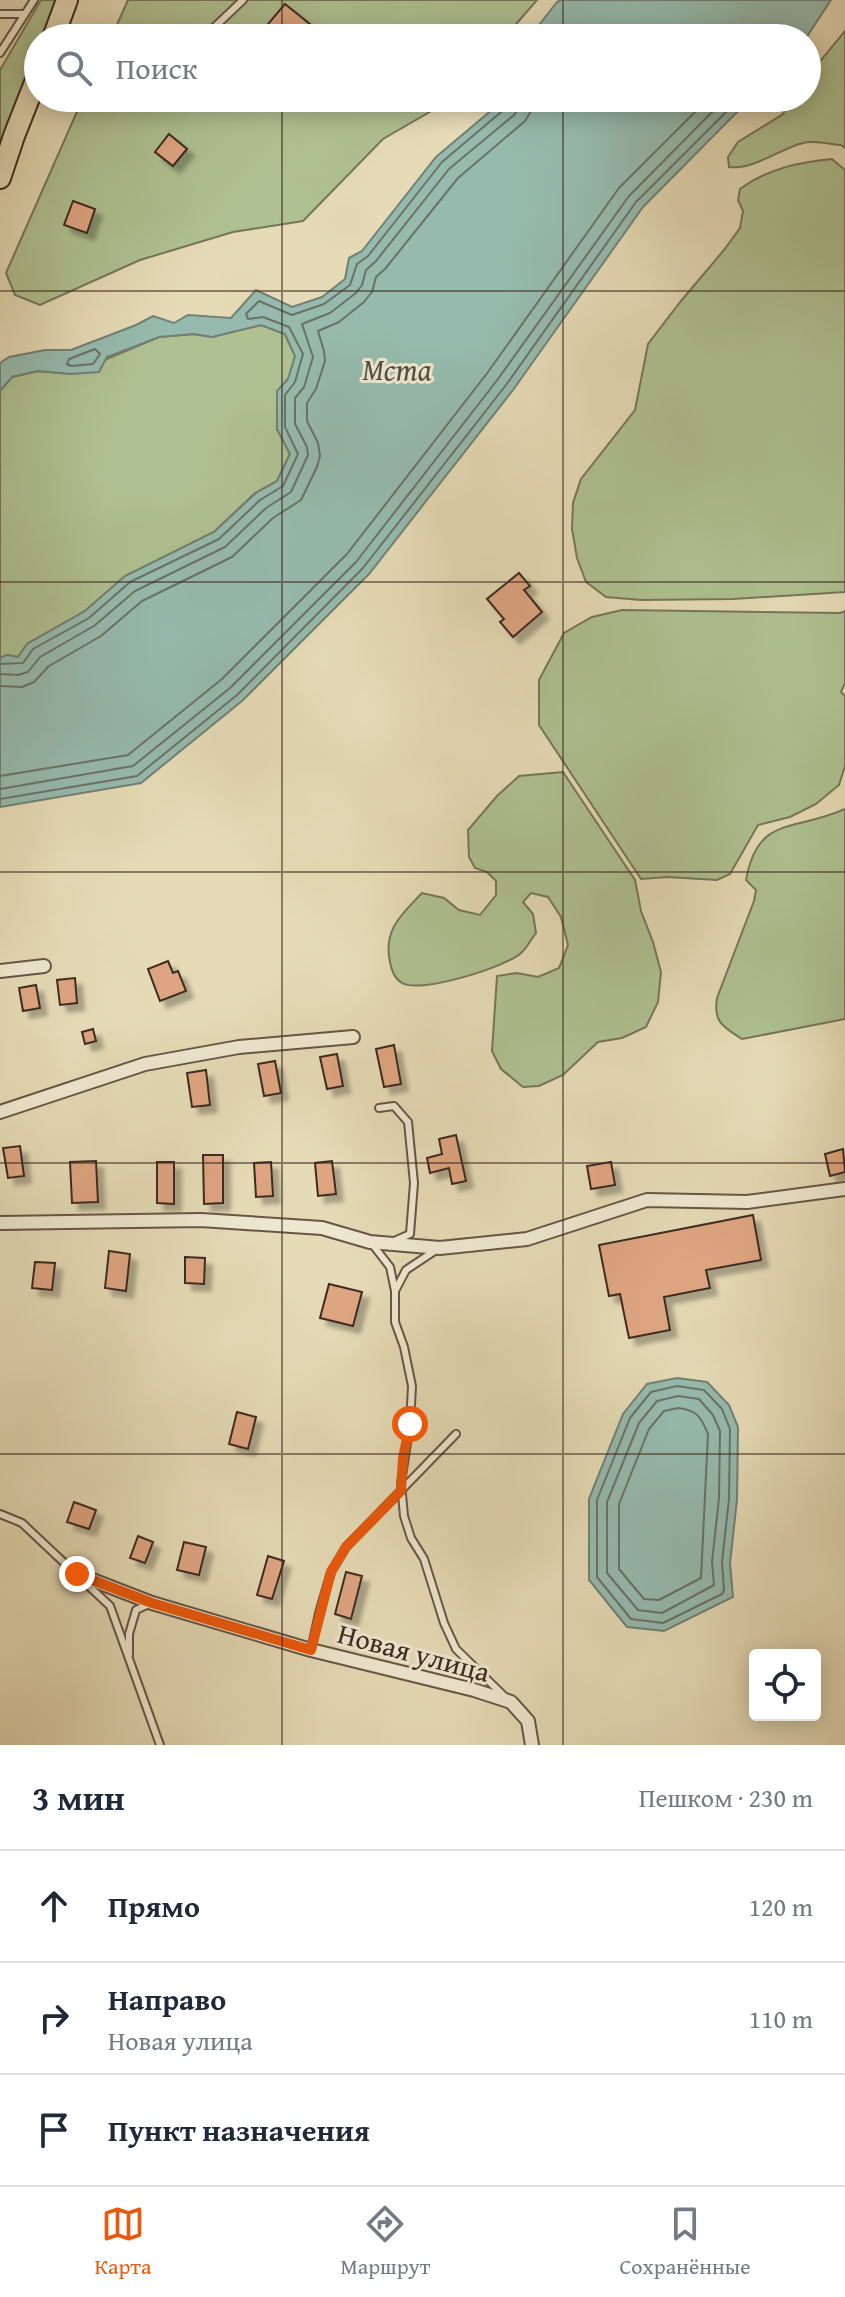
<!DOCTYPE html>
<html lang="ru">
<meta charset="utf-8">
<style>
:root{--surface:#fff;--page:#f2f2f3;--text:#1f2937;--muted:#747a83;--line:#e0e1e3;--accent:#ea580c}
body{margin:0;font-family:"Gentium Book Plus",serif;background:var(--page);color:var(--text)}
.controls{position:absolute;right:24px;bottom:24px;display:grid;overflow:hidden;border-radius:8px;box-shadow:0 4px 20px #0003}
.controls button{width:72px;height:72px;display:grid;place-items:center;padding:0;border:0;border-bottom:2px solid var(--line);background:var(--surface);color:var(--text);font:40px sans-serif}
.stop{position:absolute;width:24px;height:24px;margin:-18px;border:6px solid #ea580c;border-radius:50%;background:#fff}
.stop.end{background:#ea580c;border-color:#fff;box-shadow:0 2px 8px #0008}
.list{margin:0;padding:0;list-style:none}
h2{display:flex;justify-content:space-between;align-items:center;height:104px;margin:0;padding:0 32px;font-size:34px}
h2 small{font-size:26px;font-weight:400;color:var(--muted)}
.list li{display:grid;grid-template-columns:52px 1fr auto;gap:24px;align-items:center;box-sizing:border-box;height:112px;padding:0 32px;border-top:2px solid var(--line)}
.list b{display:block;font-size:30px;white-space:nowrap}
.list p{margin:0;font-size:26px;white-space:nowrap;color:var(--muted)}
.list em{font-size:26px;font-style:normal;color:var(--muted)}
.icon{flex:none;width:44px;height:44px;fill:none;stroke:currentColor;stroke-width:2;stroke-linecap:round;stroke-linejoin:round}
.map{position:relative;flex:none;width:845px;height:1745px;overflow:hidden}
.search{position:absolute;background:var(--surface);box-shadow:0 4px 20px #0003;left:24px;right:24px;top:24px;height:88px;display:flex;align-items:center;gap:20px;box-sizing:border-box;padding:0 28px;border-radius:44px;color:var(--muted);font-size:30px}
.sheet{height:440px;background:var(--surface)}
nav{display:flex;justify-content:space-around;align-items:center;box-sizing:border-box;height:112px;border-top:2px solid var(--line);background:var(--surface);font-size:22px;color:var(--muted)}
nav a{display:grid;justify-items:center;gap:4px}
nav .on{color:var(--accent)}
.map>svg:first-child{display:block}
.green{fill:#afc192;stroke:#76765a;stroke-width:2}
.water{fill:#96bbae;stroke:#728176;stroke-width:2}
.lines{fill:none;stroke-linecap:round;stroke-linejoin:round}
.shore{stroke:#6a7268;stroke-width:2}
.building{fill:#dea581;stroke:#3d2a22;stroke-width:2;filter:url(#shadow)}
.lane-casing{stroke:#675647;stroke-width:10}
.street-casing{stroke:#675647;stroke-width:16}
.primary-casing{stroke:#3d2a22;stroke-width:24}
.lane{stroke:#eee8d0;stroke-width:6}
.street{stroke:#eee8d0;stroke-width:12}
.primary{stroke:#e5dbb6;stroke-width:20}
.route{stroke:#ea580c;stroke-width:10}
.grid{fill:none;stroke:#3d2a22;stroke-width:2;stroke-opacity:0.55}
.labels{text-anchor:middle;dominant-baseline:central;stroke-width:6;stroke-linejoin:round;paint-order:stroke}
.street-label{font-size:28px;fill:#3d2a22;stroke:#eee8d0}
.water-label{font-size:30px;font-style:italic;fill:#534e45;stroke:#eee8d0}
</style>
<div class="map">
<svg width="845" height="1745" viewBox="0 0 845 1745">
<defs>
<filter id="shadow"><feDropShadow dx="7" dy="7" stdDeviation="2" flood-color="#0004"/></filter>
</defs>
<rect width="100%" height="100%" fill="#e5dbb6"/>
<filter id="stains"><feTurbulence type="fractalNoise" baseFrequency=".0025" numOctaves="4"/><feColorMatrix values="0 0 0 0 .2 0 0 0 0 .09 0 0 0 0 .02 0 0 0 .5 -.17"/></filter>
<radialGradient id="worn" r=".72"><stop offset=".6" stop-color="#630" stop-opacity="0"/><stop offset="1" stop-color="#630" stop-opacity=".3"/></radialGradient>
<g class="green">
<polygon points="41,0 61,0 46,38 38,38 38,60 0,158 0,70"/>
<polygon points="128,0 537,0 504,38 111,38"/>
<path d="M845 31V148L841 145C829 144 814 140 803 143 779 149 754 170 729 167L728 157 738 142 783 114 792 98H807V77Z"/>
<polygon points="83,98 447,98 440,106 383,139 303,221 233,232 140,260 40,305 15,295 6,273"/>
<path d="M832 159 845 170V592L733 599 641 600 606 597 586 582 577 558 572 529 573 503 581 479 635 410 648 344 681 301 724 250 740 228 743 211 738 200 740 189C767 169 799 162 832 159Z"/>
<polygon points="261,325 285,334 295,356 277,429 290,454 277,481 255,493 214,532 125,576 85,611 27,644 18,657 7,655 0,658 0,391 12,377 38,371 71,374 159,337 194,334 212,337"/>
<polygon points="622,610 840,613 845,611 845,683 841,692 845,696 845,766 839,785 816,804 790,817 758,825 730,874 717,880 667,877 641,879 539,725 539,680 564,633 592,617"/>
<path d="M563 772 635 880 641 911 653 942 661 972 658 1002 646 1027 622 1038 598 1042 563 1075 539 1086 523 1087 501 1069 492 1051 497 976 517 973 538 977 559 968 568 945 561 917 548 897 531 893 523 902 533 914 536 933C531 939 527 948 521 953 506 967 420 994 402 983 394 978 392 971 390 962 383 930 401 915 422 893L444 898 459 910 480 915 496 895V881L487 872 475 868 469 857 468 830 497 796 519 776Z"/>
<path d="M845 809V1019L742 1039C723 1027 713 1022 717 998L754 901 756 890 746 880C758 814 795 832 845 809Z"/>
</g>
<g class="water">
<polygon points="561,0 831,0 806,38 529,38 557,2"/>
<polygon points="506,98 751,98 643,207 513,390 369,574 242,701 141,783 0,807 0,658 7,655 18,657 27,644 85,611 125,576 214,532 256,493 277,481 290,454 277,429 277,391 288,379 295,356 285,334 261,325 212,337 194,334 159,337 107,357 99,372 71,374 37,371 12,377 0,391 0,363 9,357 45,350 71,350 136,325 153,316 174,323 188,315 231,318 256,290 292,307 322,297 345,279 349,258 362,251 436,157"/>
<polygon points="677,1378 707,1382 729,1405 738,1427 737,1500 730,1563 733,1597 664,1631 627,1627 589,1580 589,1499 623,1414 647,1384"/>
</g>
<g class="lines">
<g class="shore">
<polygon points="95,349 100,354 93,364 71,366 67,364 69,359"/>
<polyline points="0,664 23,663 33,649 89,618 130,582 219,539 260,500 283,486 298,454 285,427 285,395 295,382 303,354 289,327 263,317 248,319 246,314 259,301 292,315 324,304 350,285 357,264 368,256 442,162 507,107 510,98"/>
<polyline points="0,674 18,675 28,672 40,657 94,626 135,591 225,547 266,508 291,492 308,455 307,447 295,424 295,398 304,387 313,357 302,324 330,313 356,293 362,285 366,270 376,261 449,169 514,115 520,107 521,98"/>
<polyline points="0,686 22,687 34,682 49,666 101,636 142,601 232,557 273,518 301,500 317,467 320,456 318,443 307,421 307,403 316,389 325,361 324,351 318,331 339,322 364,302 372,292 376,277 385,269 458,178 525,121 531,111 533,98"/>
<polyline points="0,776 128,755 222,679 347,554 488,372 619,188 709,98"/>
<polyline points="0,789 133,766 230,688 356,562 498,379 629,196 726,98"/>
<polyline points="0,799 137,776 237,695 363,568 506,385 636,202 740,98"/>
<polygon points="677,1386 704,1390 722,1409 730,1429 729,1499 722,1562 724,1590 722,1594 663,1623 631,1619 597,1577 597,1500 630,1418 651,1392"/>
<polygon points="678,1396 699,1399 713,1415 720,1431 719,1498 712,1562 714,1585 662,1613 638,1610 607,1573 607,1502 639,1423 657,1401"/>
<path d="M678 1408C697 1410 701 1417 708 1434L701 1578 659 1600 644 1599 619 1569V1504L649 1429 664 1411Z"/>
</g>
</g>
<g class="building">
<polygon points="285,4 311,25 301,38 285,38 268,24"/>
<polygon points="169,134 187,149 173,166 155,152"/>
<polygon points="73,201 95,209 87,233 64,225"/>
<polygon points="519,573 530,586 524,590 542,612 513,637 500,622 504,619 487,599"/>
<polygon points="168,961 173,973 178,971 186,991 160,1001 148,969"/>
<polygon points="75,978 77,1003 60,1005 57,980"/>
<polygon points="36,985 40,1008 23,1011 19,988"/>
<polygon points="93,1029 96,1041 85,1044 82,1032"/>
<polygon points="394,1045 401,1084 384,1087 376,1049"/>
<polygon points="337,1054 343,1086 327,1089 320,1057"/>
<polygon points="275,1061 281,1093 264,1096 258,1064"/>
<polygon points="206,1070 210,1105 192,1107 187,1073"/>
<polygon points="456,1135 466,1181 452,1184 449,1168 430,1173 427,1158 442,1154 439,1139"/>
<polygon points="20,1146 24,1176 8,1178 3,1148"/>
<polygon points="843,1149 845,1172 830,1176 825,1154"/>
<polygon points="203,1155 223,1155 223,1203 204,1204"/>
<polygon points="96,1161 98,1202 72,1203 70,1162"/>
<polygon points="332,1161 336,1194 318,1196 315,1163"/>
<polygon points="157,1162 174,1162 174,1204 157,1203"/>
<polygon points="271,1162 273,1196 256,1197 254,1163"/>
<polygon points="611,1162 615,1185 591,1189 587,1166"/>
<polygon points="753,1215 761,1260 706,1270 710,1288 664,1297 670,1330 629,1338 620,1294 609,1296 599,1245"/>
<polygon points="109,1251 130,1254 126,1291 105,1288"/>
<polygon points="185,1257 205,1258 204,1284 185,1283"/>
<polygon points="35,1262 55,1263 52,1290 32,1288"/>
<polygon points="329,1284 362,1292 353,1326 320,1318"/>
<polygon points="237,1412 256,1417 248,1449 229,1444"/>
<polygon points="74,1502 96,1510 89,1529 67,1522"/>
<polygon points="138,1536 153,1542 145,1563 130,1558"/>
<polygon points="184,1542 206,1547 199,1575 177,1570"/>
<polygon points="268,1556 284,1561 272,1599 257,1595"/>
<polygon points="346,1572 362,1576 351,1619 335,1614"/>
</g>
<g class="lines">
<defs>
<g id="lane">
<polyline points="0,14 24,14"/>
<polyline points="203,38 243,0"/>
<polyline points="0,53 34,0"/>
<polyline points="143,106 150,98"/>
<polyline points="379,1108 394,1106 408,1122 414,1183 410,1234 394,1241"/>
<polyline points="373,1245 390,1267 395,1291"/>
<polyline points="436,1250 406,1270 395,1291 395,1322 404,1347 412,1386 410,1424 401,1483 404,1516 411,1538 424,1559 444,1623 456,1649 505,1697"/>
<polyline points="0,1514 22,1523 110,1606 160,1745"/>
<polyline points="311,1650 319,1613 331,1572 346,1547 456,1434"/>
<polyline points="129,1655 129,1634 136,1610 149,1604"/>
</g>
<g id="street">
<polyline points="0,971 44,966"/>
<polyline points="0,1112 145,1064 239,1047 353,1037"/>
<polyline points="0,1223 201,1220 322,1228 370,1242 440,1248 527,1239 647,1200 747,1202 845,1189"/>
<polyline points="77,1574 152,1603 311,1650 474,1690 511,1702 528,1721 532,1745"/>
</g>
<g id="primary">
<polyline points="53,38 67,0"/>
<polyline points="0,178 14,136 38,75"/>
</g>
</defs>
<use href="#lane" class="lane-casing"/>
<use href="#street" class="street-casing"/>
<use href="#primary" class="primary-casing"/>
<use href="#lane" class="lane"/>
<use href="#street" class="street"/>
<use href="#primary" class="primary"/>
</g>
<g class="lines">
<polyline class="route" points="77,1574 152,1603 311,1650 331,1572 346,1547 401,1491 403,1458 410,1424"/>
</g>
<path class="grid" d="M282 0V38M563 0V38M282 98V1745M563 98V1745M0 291H845M0 582H845M0 872H845M0 1163H845M0 1454H845"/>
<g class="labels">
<g class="street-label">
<text transform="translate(414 1652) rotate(15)">Новая улица</text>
</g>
<g class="water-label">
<text x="397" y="369">Мста</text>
</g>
</g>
<rect width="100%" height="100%" filter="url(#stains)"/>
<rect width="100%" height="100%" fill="url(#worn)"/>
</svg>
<div class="controls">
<button><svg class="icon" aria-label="locate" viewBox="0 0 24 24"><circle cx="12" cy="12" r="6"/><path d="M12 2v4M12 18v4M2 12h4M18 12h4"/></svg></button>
</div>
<div class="stop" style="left:410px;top:1424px"></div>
<div class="stop end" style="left:77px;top:1574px"></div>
<div class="search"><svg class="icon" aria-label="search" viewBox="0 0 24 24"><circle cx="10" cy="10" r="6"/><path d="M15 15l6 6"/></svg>Поиск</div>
</div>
<section class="sheet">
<h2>3 мин<small>Пешком · 230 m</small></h2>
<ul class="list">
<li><svg class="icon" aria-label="ahead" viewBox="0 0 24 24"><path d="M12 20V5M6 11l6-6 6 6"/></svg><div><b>Прямо</b></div><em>120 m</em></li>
<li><svg class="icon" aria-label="right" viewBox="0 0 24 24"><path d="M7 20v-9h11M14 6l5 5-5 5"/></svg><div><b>Направо</b><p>Новая улица</p></div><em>110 m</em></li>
<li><svg class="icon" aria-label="arrive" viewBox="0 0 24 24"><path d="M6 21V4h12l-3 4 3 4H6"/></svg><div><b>Пункт назначения</b></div></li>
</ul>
</section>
<nav>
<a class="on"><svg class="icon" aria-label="map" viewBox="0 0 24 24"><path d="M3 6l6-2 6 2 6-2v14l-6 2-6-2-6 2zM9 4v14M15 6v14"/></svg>Карта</a>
<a><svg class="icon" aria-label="directions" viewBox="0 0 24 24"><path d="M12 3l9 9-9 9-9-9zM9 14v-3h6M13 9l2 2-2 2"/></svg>Маршрут</a>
<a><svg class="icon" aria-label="saved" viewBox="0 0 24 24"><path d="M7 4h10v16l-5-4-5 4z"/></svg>Сохранённые</a>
</nav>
